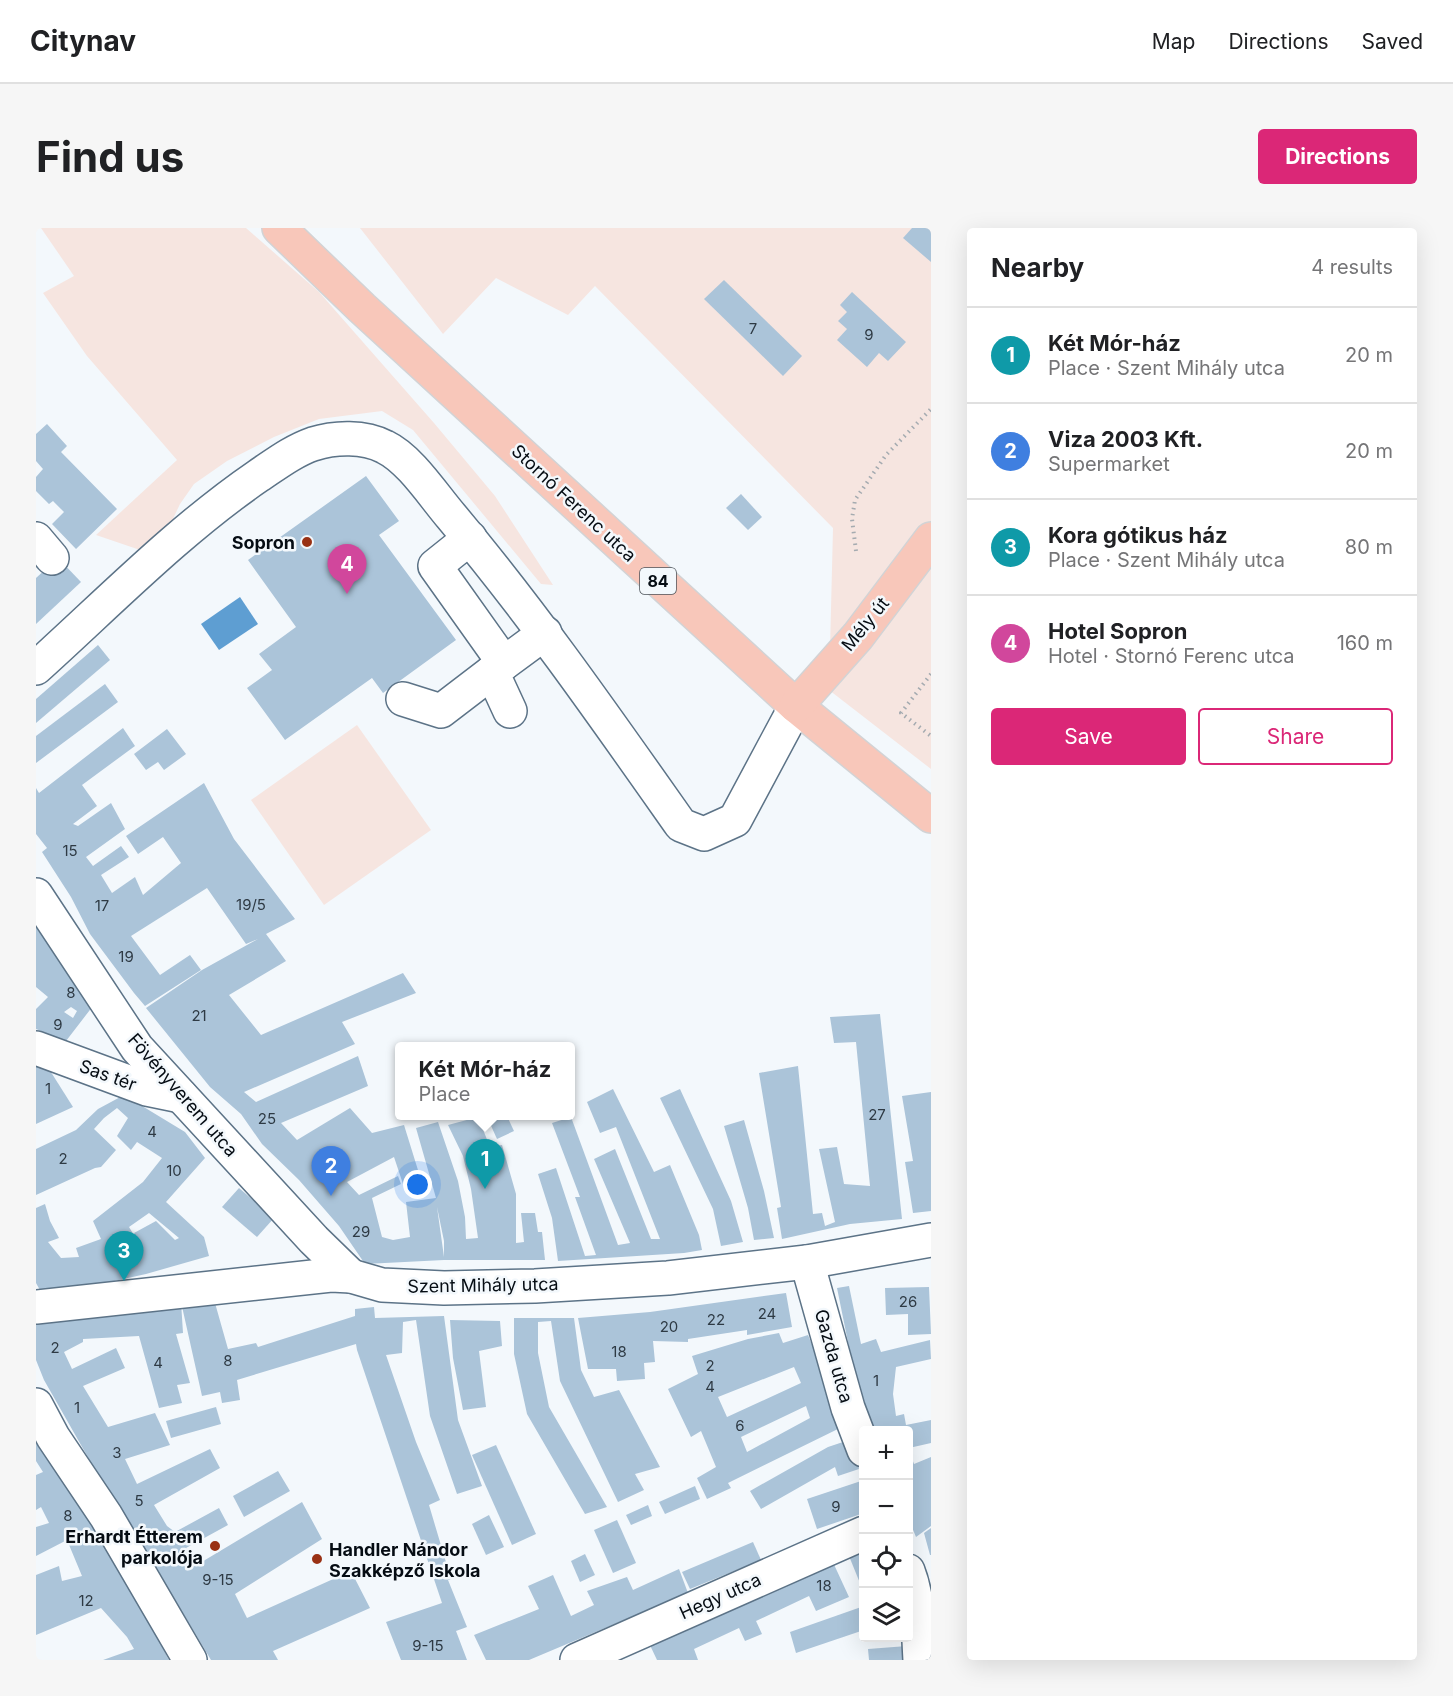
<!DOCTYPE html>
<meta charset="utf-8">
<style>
:root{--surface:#fff;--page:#f6f6f6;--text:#202124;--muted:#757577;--line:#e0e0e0;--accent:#db2777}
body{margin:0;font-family:Inter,sans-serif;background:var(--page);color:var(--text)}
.controls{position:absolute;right:18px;bottom:18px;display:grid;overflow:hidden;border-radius:6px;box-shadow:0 6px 24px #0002}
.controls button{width:54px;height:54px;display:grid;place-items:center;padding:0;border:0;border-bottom:2px solid var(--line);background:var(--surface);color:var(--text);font:30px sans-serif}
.you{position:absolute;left:382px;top:957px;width:21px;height:21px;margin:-15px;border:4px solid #fff;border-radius:50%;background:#1a73e8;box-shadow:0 0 0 9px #1a73e833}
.badge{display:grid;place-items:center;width:39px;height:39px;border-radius:50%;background:var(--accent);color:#fff;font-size:20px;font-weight:700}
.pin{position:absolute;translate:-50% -50px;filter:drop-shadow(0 2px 3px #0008)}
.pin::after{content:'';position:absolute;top:32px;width:21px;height:18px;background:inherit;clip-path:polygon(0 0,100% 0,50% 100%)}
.popup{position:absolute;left:359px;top:814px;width:180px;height:78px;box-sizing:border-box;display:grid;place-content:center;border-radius:6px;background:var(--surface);filter:drop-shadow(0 2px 4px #0005);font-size:20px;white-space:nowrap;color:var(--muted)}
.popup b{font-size:22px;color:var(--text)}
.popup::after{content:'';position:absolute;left:50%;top:100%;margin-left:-12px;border:12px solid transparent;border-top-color:var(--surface)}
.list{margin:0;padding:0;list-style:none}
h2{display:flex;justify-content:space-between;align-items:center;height:78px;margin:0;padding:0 24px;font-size:26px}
h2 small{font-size:20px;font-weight:400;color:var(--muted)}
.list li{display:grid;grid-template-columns:39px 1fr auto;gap:18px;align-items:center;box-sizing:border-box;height:96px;padding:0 24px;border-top:2px solid var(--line)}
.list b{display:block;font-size:22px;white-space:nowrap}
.list p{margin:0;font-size:20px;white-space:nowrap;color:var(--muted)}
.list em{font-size:20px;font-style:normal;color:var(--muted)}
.actions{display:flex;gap:12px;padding:18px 24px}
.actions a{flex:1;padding:14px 0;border:2px solid var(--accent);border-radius:6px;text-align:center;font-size:21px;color:var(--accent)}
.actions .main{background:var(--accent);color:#fff}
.icon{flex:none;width:33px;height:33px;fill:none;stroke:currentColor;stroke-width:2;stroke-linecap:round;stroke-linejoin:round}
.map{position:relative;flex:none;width:895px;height:1432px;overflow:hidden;border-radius:6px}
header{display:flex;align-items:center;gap:36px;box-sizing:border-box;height:84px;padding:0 30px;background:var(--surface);border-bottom:2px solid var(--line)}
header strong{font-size:28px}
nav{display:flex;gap:33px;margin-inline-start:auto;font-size:21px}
.intro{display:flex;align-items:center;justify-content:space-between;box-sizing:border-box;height:144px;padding:0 36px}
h1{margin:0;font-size:42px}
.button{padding:15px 27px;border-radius:6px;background:var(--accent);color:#fff;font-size:21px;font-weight:700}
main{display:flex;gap:36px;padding:0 36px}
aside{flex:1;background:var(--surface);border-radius:6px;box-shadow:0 6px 24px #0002}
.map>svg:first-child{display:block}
.green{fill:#f6e5e0}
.water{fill:#5e9ed2}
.building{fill:#abc4d9;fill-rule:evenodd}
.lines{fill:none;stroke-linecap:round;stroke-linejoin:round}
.minor-casing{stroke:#5c7387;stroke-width:36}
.major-casing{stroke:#d2d3d5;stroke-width:36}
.path{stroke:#a5abb0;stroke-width:4;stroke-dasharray:1.5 4.5;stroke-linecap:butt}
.minor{stroke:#fff;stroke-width:33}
.major{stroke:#f8c7ba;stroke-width:33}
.poi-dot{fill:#993114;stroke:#f3f8fc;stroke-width:2}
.labels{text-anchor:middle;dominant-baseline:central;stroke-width:5;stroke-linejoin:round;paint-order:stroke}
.number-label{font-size:15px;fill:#2e3a44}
.shield{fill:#f3f8fc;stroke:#4c5359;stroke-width:1.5}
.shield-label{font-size:16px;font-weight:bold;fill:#050c13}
.street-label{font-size:18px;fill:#050c13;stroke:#f3f8fc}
.poi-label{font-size:18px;font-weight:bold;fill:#050c13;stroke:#f3f8fc;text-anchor:end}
</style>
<header>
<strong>Citynav</strong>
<nav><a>Map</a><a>Directions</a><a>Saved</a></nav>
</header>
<div class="intro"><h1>Find us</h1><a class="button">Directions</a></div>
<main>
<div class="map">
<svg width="895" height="1432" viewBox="0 0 895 1432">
<rect width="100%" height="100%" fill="#f3f8fc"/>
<g class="green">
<polygon points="5,0 210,0 283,64 398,195 459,268 517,357 505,356 377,202 346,183 283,191 238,209 191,233 158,256 144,276 135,295 107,323 60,307 141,232 51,128 7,65 38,48"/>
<polygon points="324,0 895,0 895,541 793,462 797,300 559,58 532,87 460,50 407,106"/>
<polygon points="321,497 395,602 288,677 215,572"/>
</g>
<polygon class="water" points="204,369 222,396 183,422 165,396"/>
<g class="building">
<polygon points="876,0 895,0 895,34 867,10"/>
<polygon points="688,52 766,128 747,148 668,71"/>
<polygon points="816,64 870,114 852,133 843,125 831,139 801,112 811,101 802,93 811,84 804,77"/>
<polygon points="11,196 31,218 25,224 81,281 40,321 16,296 28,284 17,273 13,276 0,263 0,249 7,241 0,233 0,206"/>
<polygon points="330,248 363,293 343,307 420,412 347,465 336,450 249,512 211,460 236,442 223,426 260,399 212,332"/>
<polygon points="705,266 726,289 712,302 690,280"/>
<polygon points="22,330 45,354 0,396 0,350"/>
<polygon points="62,417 74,432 0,495 0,471"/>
<polygon points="69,456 82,474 0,535 0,508"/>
<path d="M87 500 99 518 46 557 61 578 37 596 42 598 75 575 89 601 50 629 57 638 85 618 93 629 65 647 76 665 99 649 107 667 145 635 127 609 102 626 90 608 168 555 198 611 259 691 230 706 250 733 193 767 225 807 367 745 380 765 306 794 319 816 208 864 220 874 322 828 332 858 245 895 261 912 314 880 336 905 368 897 386 955 367 956 358 929 311 954 323 967 362 948 365 956 336 970 346 1009 357 1012 374 1009 370 974 400 970 380 900 402 894 422 953 429 989 430 1011 442 1010 435 961 427 928 412 897 442 889 454 919 466 917 480 966V1015L488 1014 485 985H499L502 1004H506L509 1032H408L329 1036 303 998 263 952 226 916 205 886 174 859 110 780 166 742 222 711 210 716 171 660 95 708 124 747 154 727 165 742 109 778 98 765 54 706 35 669 6 624 11 620 0 606V560L3 565ZM401 979 408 1013V1029Z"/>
<polygon points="131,501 150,526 128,542 122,534 110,542 98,526"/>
<path d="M0 698 60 774 30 813 0 801V781L12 769 0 759ZM35 779 41 783 37 790 28 784Z"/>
<polygon points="844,786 866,991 814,996 746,1011 741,980 745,979 723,845 762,838 777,986 786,985 789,998 799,994 783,921 801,919 808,956 834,958 820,814 798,815 794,789"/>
<polygon points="0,837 13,841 37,879 0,896"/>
<polygon points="577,861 618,944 634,937 663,1007 666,1022 648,1025 522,1033 516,990 502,946 520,940 549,1028 560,1027 539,969 544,969 516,895 535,889 582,1017 594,1015 558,931 579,921 615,1011 624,1011 580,899 564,905 551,874"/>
<polygon points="644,861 695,973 707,1014 685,1018 677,981 624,870"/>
<polygon points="895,864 895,983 877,985 869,934 877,933 866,868"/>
<path d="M88 867 149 904 169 930 130 974 168 1009 173 1028 110 1046 51 1059 5 1064 0 1055V980L9 976 14 993 23 1010 12 1014 25 1030 43 1029 40 1020 65 1011 57 993 107 954 126 930 101 914 95 922 81 908 92 890 81 880 68 890 58 901 80 922 65 939 59 940 0 967V921L40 902 62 881ZM113 985 143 1010 139 1012 120 993 98 1005 101 1012 93 999Z"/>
<polygon points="460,888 471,888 478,903 461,911 452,891"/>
<polygon points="708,892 728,963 738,1010 718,1012 712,980 688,898"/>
<polygon points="203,960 238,990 221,1009 186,979"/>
<polygon points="813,1058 825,1116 840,1111 845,1124 894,1112 895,1131 860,1139 857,1166 860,1188 868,1186 870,1197 895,1192 895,1215 873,1220 872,1202 836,1202 813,1119 801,1060"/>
<polygon points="893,1059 895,1106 872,1107 872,1086 850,1087 849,1060"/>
<polygon points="750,1065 756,1099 711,1107 711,1102 652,1111 652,1114 617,1113 619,1134 608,1135 609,1151 581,1153 580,1141 552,1141 542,1090 614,1084"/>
<polygon points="145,1074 179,1075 192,1121 220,1115 222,1119 319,1088 319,1081 338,1079 339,1090 408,1088 422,1192 446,1258 421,1266 394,1188 380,1092 367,1094 366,1125 350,1127 380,1214 404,1272 393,1277 415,1351 412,1352 431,1399 420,1403 431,1432 365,1432 350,1394 406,1375 321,1122 320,1116 201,1152 204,1172 186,1175 184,1164 166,1168"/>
<polygon points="145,1074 147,1105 140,1106 154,1155 141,1157 146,1175 123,1180 103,1108 47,1111 47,1114 28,1124 36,1141 80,1120 89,1140 47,1158 72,1199 119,1185 134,1217 89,1231 101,1256 174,1221 184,1240 118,1277 131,1298 139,1304 183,1280 192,1297 150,1320 159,1338 266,1274 286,1311 199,1366 211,1390 315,1343 334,1380 237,1423 242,1432 175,1432 77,1268 70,1261 8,1152 0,1132 0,1091"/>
<polygon points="478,1090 538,1090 545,1142 558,1169 583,1162 624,1239 599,1246 608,1262 582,1274 524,1153 515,1093 502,1094 502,1125 513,1179 571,1279 549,1286 491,1186 478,1126"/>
<polygon points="414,1092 464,1093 466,1118 443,1123 450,1179 427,1182 417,1130"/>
<path d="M743 1105 747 1115 772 1107 788 1146 806 1199 692 1255 695 1260 671 1271 661 1250 680 1239 665 1203 655 1209 632 1161 662 1146 656 1128 712 1111ZM758 1139 765 1155 691 1189 682 1169ZM770 1178 774 1190 711 1224 705 1209Z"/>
<polygon points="180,1179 185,1196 135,1210 130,1193"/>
<polygon points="0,1198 115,1398 133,1432 67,1432 98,1421 91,1409 65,1380 0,1407 0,1347 23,1338 26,1353 46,1348 31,1312 0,1328 0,1299 13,1295 5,1279 0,1282 0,1247 7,1244 0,1233"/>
<polygon points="813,1212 823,1241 802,1248 799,1239 725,1281 714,1263 792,1219"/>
<polygon points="460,1217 500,1306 476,1317 436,1227"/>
<polygon points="873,1223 878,1236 895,1229 895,1298 880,1309 873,1292"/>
<polygon points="242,1243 254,1263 208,1289 197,1268"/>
<polygon points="825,1253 828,1261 828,1285 781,1301 771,1271"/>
<polygon points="659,1258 664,1271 629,1286 623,1274"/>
<polygon points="612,1277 616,1288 595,1297 590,1287"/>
<polygon points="453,1287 468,1319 450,1327 436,1296"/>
<polygon points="581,1292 600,1335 577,1345 558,1302"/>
<polygon points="895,1300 895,1327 894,1327 888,1305"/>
<polygon points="717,1314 725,1332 654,1361 646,1344"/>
<polygon points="828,1321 828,1365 813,1328"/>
<polygon points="549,1326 559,1347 544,1354 535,1333"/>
<polygon points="795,1330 813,1369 780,1383 773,1368 720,1393 726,1406 709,1413 703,1400 658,1421 662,1432 621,1432 612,1413"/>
<polygon points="643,1341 652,1365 493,1432 450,1432 438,1407 503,1381 492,1358 517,1347 535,1388 558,1377 551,1363 591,1349 597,1362"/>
<polygon points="828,1378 828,1402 760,1425 754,1404"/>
<polygon points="871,1418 872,1432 833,1432 832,1421"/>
</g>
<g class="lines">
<defs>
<g id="minor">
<polyline points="434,310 399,338 468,435"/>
<polyline points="0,311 16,330"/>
<path d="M0 440C71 376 143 302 222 248 240 236 257 223 277 216 299 209 328 208 349 219 374 231 397 267 415 288 498 387 571 492 645 597L668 606 699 592 760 478"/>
<polyline points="367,471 405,483 456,444"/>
<polyline points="474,483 456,444 509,405"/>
<polyline points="0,667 101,820 278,1012 315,1048"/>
<polyline points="0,820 111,861 145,868"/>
<polyline points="771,1034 812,1180 828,1222"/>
<polyline points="0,1079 295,1047 315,1048 346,1057 408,1060 499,1058 632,1050 771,1034 895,1012"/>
<polyline points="0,1177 17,1209 70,1288 154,1432"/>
<path d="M872 1343C883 1371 882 1402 884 1432"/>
<polyline points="541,1432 828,1305"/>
</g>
<g id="major">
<polyline points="243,0 326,80 760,478 895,588"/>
<polyline points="760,478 822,408 895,311"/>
</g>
</defs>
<use href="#minor" class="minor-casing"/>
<use href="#major" class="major-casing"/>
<g class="path">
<polyline points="820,323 816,291 819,272 850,227 895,181"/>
<polyline points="895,446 865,485 895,508"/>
</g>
<use href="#minor" class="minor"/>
<use href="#major" class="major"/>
</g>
<g class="poi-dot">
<circle cx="271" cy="314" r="6"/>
<circle cx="179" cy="1318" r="6"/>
<circle cx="281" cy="1331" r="6"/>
</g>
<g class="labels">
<g class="number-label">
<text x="717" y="100">7</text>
<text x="833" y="106">9</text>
<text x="34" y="622">15</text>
<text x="215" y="676">19/5</text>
<text x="66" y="677">17</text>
<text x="90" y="728">19</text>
<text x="35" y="764">8</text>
<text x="163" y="787">21</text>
<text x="22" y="796">9</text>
<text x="12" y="860">1</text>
<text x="841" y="886">27</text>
<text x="231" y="890">25</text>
<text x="116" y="903">4</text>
<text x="27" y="930">2</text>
<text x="138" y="942">10</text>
<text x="325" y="1003">29</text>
<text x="872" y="1073">26</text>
<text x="731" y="1085">24</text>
<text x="680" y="1091">22</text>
<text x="633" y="1098">20</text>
<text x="19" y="1119">2</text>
<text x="583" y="1123">18</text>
<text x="192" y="1132">8</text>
<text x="122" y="1134">4</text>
<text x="674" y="1137">2</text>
<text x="840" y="1152">1</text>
<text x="674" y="1158">4</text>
<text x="41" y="1179">1</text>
<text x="704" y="1197">6</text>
<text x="81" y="1224">3</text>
<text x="103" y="1272">5</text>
<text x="800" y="1278">9</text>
<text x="32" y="1287">8</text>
<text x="182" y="1351">9-15</text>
<text x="788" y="1357">18</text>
<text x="50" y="1372">12</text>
<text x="392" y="1417">9-15</text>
</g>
<rect class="shield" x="604" y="340" width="36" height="26" rx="4.5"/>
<g class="shield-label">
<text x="622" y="353">84</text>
</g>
<g class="street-label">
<text transform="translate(538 275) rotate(43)">Stornó Ferenc utca</text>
<text transform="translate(829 396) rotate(-51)">Mély út</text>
<text transform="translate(72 847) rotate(20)">Sas tér</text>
<text transform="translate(147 867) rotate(49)">Fövényverem utca</text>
<text transform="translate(447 1057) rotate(-1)">Szent Mihály utca</text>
<text transform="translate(798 1128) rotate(74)">Gazda utca</text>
<text transform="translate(684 1368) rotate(-24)">Hegy utca</text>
</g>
<g class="poi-label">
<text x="259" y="314">Sopron</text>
<text x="167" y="1308">Erhardt Étterem<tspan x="167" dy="21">parkolója</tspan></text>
<text x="293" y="1321" text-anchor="start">Handler Nándor<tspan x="293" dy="21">Szakképző Iskola</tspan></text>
</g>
</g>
</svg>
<div class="controls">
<button>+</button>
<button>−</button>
<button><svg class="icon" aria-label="locate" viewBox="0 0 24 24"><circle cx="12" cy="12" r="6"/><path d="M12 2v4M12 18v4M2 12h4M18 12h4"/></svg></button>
<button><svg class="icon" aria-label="layers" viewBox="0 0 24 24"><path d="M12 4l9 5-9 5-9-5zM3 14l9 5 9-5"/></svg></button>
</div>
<div class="you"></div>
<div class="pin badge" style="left:449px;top:961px;background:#0f9aa8">1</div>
<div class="popup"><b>Két Mór-ház</b>Place</div>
<div class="pin badge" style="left:295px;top:968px;background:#3f7fe0">2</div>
<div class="pin badge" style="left:88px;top:1053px;background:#0f9aa8">3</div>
<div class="pin badge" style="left:311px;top:366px;background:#d1479c">4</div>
</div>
<aside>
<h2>Nearby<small>4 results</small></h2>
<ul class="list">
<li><span class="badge" style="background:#0f9aa8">1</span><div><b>Két Mór-ház</b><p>Place · Szent Mihály utca</p></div><em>20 m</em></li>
<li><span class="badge" style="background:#3f7fe0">2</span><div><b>Viza 2003 Kft.</b><p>Supermarket</p></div><em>20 m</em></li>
<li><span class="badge" style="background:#0f9aa8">3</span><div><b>Kora gótikus ház</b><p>Place · Szent Mihály utca</p></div><em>80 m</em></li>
<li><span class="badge" style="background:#d1479c">4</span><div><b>Hotel Sopron</b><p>Hotel · Stornó Ferenc utca</p></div><em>160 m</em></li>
</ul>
<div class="actions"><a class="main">Save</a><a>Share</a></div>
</aside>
</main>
